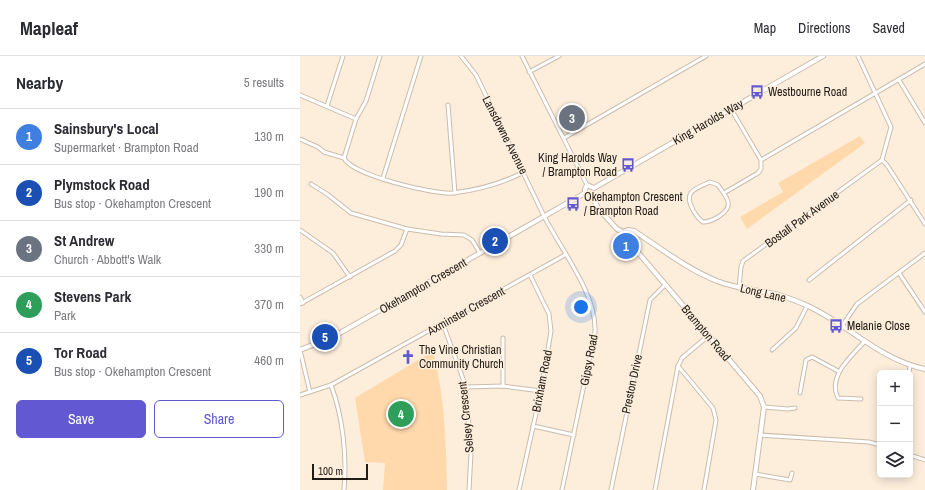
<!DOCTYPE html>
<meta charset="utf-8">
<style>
:root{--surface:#fff;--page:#f2f2f3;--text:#2b2b33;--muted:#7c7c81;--line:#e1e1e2;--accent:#6259d2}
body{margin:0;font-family:"Archivo Narrow",sans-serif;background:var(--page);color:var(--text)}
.controls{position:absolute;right:12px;bottom:12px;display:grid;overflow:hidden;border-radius:6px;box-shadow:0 2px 10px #0003}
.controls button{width:36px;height:36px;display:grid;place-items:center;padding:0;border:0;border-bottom:1px solid var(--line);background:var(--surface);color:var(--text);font:20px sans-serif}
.scale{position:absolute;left:12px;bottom:10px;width:56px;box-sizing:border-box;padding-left:4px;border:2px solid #211c16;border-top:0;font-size:11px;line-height:14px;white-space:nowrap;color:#211c16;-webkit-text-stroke:3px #fdeedc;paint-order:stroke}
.you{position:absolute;left:281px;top:251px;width:14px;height:14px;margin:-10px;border:3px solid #fff;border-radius:50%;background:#1a73e8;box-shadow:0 0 0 6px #1a73e833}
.badge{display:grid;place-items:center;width:26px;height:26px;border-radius:50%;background:var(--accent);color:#fff;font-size:13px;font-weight:700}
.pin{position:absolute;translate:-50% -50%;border:2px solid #fff;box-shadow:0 1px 4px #0006}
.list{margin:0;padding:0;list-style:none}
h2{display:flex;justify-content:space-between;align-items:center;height:52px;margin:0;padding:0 16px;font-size:17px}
h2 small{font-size:13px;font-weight:400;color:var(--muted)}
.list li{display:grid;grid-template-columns:26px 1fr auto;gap:12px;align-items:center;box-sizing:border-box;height:56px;padding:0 16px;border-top:1px solid var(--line)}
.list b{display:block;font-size:15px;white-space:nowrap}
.list p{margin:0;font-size:13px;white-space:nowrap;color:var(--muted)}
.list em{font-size:13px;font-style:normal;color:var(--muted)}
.actions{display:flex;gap:8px;padding:12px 16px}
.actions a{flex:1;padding:9px 0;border:1px solid var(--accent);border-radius:6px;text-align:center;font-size:14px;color:var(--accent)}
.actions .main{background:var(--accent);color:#fff}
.icon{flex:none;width:22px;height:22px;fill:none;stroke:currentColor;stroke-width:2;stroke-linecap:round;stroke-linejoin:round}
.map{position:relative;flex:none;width:625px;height:434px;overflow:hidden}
header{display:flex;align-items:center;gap:24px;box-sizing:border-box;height:56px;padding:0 20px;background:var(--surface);border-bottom:1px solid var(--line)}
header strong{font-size:19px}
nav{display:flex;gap:22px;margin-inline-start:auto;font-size:14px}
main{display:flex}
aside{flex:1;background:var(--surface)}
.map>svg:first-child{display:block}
.green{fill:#ffd9ab}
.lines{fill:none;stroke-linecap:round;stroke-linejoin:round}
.minor-casing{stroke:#cbbcac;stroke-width:5}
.tertiary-casing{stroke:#cbbcac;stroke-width:6}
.minor{stroke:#fff;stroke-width:3}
.tertiary{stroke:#fff;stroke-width:4}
.labels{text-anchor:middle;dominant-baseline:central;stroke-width:3;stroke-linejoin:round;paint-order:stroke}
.poi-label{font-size:12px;fill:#211c16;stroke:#fdeedc;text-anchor:start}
.street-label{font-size:12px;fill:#211c16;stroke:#fdeedc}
</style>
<header>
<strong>Mapleaf</strong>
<nav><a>Map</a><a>Directions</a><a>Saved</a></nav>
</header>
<main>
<aside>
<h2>Nearby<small>5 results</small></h2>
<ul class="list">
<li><span class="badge" style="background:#3f7fe0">1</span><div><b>Sainsbury's Local</b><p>Supermarket · Brampton Road</p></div><em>130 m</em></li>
<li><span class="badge" style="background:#1a4fb4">2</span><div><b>Plymstock Road</b><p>Bus stop · Okehampton Crescent</p></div><em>190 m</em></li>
<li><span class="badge" style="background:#6b7280">3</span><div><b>St Andrew</b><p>Church · Abbott's Walk</p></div><em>330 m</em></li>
<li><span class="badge" style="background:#2e9e5b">4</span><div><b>Stevens Park</b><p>Park</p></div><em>370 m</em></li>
<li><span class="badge" style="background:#1a4fb4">5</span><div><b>Tor Road</b><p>Bus stop · Okehampton Crescent</p></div><em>460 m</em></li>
</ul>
<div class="actions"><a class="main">Save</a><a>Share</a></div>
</aside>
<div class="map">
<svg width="625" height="434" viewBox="0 0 625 434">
<rect width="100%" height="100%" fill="#fdeedc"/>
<g class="green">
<polygon points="560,80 565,87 447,173 440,161 483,136 478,127"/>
<path d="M133 295C145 344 146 384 147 434H83L85 407 65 406 55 342Z"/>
</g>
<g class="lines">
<defs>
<g id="minor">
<path d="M161 0 176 19C199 66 221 113 244 160 261 194 297 238 295 276L262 434"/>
<polyline points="222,0 287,129"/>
<polyline points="558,0 591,71 582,104 587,109 625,168"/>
<polyline points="229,16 259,0"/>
<polyline points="599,24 625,67"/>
<polyline points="0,39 56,63"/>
<polyline points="148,49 155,137"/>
<polyline points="27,50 43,0"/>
<polyline points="264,82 406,0"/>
<polyline points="0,83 18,91 24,96 44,102"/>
<path d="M44 102C51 119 135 139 153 137 177 134 203 127 224 116"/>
<polyline points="44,102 56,63 66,45 80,0"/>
<polyline points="461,104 625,8"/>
<polyline points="83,122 121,0"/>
<path d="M410 126 418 129C427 142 436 150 418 161 413 164 409 166 403 166 398 163 396 159 393 154 383 136 394 133 410 126Z"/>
<polyline points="11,128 27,138 51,157 107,173 141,178 164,179 172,184 180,197"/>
<polyline points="424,137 458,117 461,113 461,104 431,53"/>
<polyline points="0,174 33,197 50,221"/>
<polyline points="599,217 625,256"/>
<polyline points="509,224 611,144"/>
<polyline points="439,232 441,211 443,205 582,104"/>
<polyline points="0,241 3,247"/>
<polyline points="0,248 95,195 101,189 107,173"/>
<polyline points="143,268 166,331 171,397 169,434"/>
<polyline points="542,270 557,248 625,197"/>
<polyline points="0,294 10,336"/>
<polyline points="472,294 496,272 507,250"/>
<polyline points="378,310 413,352 416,364 404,434"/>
<polyline points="609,317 610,310"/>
<path d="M31 329C43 361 47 400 44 434"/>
<polyline points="203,330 203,282"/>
<polyline points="166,331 203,330 241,335"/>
<polyline points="500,337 506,304 512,301 538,315"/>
<polyline points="0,339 31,329 265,199"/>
<path d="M561 343 538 342C527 320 551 301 564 286"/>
<polyline points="464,351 488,353 495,352"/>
<polyline points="233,370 274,379"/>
<polyline points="460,379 569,386 580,389"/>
<polyline points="610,399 625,404"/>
<polyline points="455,418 490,424 492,417"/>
<polyline points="219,434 241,335 251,275 249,258 230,219"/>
<polyline points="311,434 350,244 365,229"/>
<polyline points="355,434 378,310 382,302 408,280"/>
</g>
<g id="tertiary">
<polyline points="294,132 523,0"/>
<polyline points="285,137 285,133 287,129 294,132"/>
<polyline points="292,140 298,152 317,173 323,176 330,187 460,340 464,351 453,434"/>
<path d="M323 176 328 174 334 175C362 193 387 213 417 225 437 233 459 234 479 239 489 242 499 246 508 250 549 269 580 304 625 313"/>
<polyline points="0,294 33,281 285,137"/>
</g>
</defs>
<use href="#minor" class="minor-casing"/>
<use href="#tertiary" class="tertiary-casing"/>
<use href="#minor" class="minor"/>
<use href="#tertiary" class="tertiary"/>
</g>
<defs>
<symbol id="bus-bare" viewBox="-9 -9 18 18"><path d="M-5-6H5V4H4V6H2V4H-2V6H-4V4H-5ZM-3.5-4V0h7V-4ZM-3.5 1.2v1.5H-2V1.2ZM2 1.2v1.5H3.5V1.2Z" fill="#6259d2" stroke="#fdeedc" stroke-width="2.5" paint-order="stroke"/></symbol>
<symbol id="church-bare" viewBox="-9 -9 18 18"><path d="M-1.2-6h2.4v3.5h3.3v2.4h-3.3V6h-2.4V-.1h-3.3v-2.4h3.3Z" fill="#6259d2" stroke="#fdeedc" stroke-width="2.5" paint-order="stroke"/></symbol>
</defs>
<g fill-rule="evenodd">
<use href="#bus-bare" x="447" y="26" width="20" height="20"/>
<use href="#bus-bare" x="318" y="99" width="20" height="20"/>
<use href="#bus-bare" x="263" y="138" width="20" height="20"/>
<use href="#bus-bare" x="526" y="260" width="20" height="20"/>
<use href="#church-bare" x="98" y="291" width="20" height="20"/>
</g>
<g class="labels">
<g class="poi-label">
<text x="468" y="36">Westbourne Road</text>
<text x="317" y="102" text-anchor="end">King Harolds Way<tspan x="317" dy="14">/ Brampton Road</tspan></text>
<text x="284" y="141">Okehampton Crescent<tspan x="284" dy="14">/ Brampton Road</tspan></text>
<text x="547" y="270">Melanie Close</text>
<text x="119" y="294">The Vine Christian<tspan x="119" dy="14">Community Church</tspan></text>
</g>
<g class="street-label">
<text transform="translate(408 66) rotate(-30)">King Harolds Way</text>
<text transform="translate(205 79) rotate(63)">Lansdowne Avenue</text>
<text transform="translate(502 163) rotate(-36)">Bostall Park Avenue</text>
<text transform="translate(123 230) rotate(-30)">Okehampton Crescent</text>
<text transform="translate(463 237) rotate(13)">Long Lane</text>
<text transform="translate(166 255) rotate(-29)">Axminster Crescent</text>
<text transform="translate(406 277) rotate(50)">Brampton Road</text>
<text transform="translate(289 304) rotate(-79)">Gipsy Road</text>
<text transform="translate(242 325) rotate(-79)">Brixham Road</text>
<text transform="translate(332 328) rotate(-78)">Preston Drive</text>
<text transform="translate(166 361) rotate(-96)">Selsey Crescent</text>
</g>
</g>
</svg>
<div class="controls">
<button>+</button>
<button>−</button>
<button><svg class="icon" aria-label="layers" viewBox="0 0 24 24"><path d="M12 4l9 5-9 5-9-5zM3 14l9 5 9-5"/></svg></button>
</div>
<div class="scale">100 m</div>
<div class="you"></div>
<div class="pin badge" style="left:326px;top:190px;background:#3f7fe0">1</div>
<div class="pin badge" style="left:195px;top:185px;background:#1a4fb4">2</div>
<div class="pin badge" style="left:272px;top:62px;background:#6b7280">3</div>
<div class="pin badge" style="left:101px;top:358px;background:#2e9e5b">4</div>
<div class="pin badge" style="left:25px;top:281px;background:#1a4fb4">5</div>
</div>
</main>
